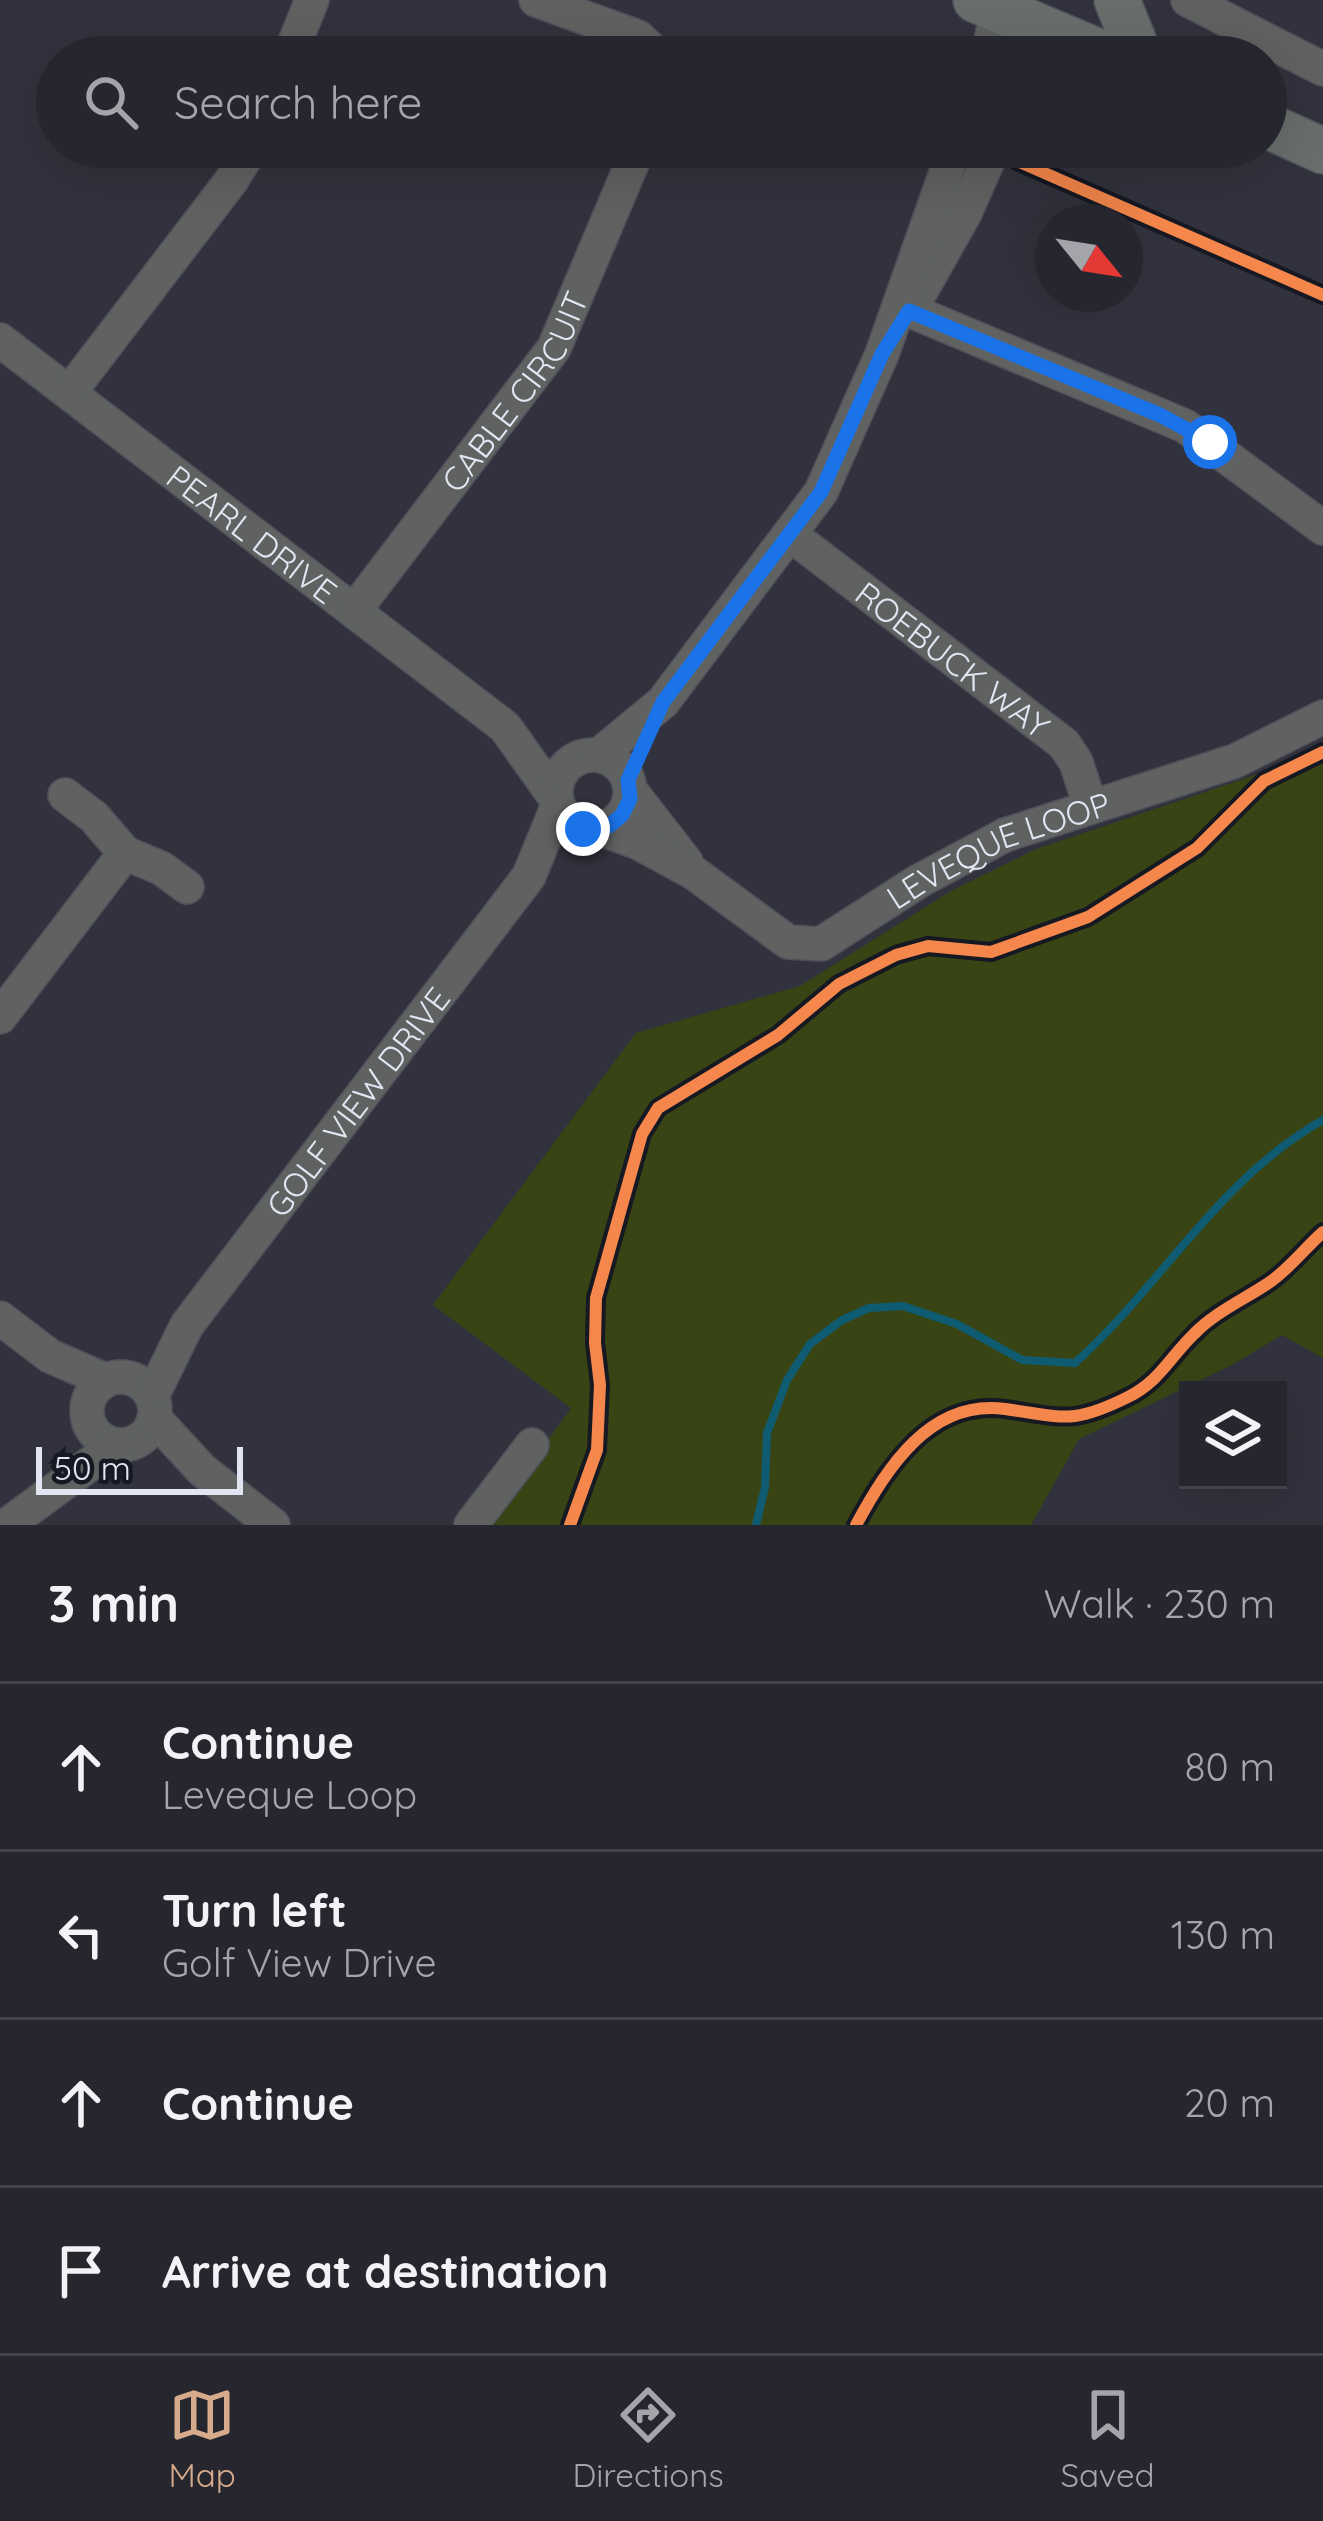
<!DOCTYPE html>
<meta charset="utf-8">
<style>
:root{--surface:#26262e;--page:#32323a;--text:#f1f3f6;--muted:#a4a5aa;--line:#42434a;--accent:#d6ab8b}
body{margin:0;font-family:Quicksand,sans-serif;background:var(--page);color:var(--text)}
.controls{position:absolute;right:36px;bottom:36px;display:grid;overflow:hidden;border-radius:0px;box-shadow:0 12px 48px #0002}
.controls button{width:108px;height:108px;display:grid;place-items:center;padding:0;border:0;border-bottom:3px solid var(--line);background:var(--surface);color:var(--text);font:60px sans-serif}
.compass{position:absolute;left:1035px;top:204px;width:108px;height:108px;border-radius:50%;background:var(--surface);box-shadow:0 12px 48px #0002;rotate:120deg}
.scale{position:absolute;left:36px;bottom:30px;width:207px;box-sizing:border-box;padding-left:12px;border:6px solid #e3e5f3;border-top:0;font-size:33px;line-height:42px;white-space:nowrap;color:#e3e5f3;-webkit-text-stroke:9px #161822;paint-order:stroke}
.stop{position:absolute;width:36px;height:36px;margin:-27px;border:9px solid #1a73e8;border-radius:50%;background:#fff}
.stop.end{background:#1a73e8;border-color:#fff;box-shadow:0 3px 12px #0008}
.list{margin:0;padding:0;list-style:none}
h2{display:flex;justify-content:space-between;align-items:center;height:156px;margin:0;padding:0 48px;font-size:51px}
h2 small{font-size:39px;font-weight:400;color:var(--muted)}
.list li{display:grid;grid-template-columns:78px 1fr auto;gap:36px;align-items:center;box-sizing:border-box;height:168px;padding:0 48px;border-top:3px solid var(--line)}
.list b{display:block;font-size:45px;white-space:nowrap}
.list p{margin:0;font-size:39px;white-space:nowrap;color:var(--muted)}
.list em{font-size:39px;font-style:normal;color:var(--muted)}
.icon{flex:none;width:66px;height:66px;fill:none;stroke:currentColor;stroke-width:2;stroke-linecap:round;stroke-linejoin:round}
.map{position:relative;flex:none;width:1323px;height:1525px;overflow:hidden}
.search{position:absolute;background:var(--surface);box-shadow:0 12px 48px #0002;left:36px;right:36px;top:36px;height:132px;display:flex;align-items:center;gap:30px;box-sizing:border-box;padding:0 42px;border-radius:66px;color:var(--muted);font-size:45px}
.sheet{height:828px;background:var(--surface)}
nav{display:flex;justify-content:space-around;align-items:center;box-sizing:border-box;height:168px;border-top:3px solid var(--line);background:var(--surface);font-size:33px;color:var(--muted)}
nav a{display:grid;justify-items:center;gap:6px}
nav .on{color:var(--accent)}
.map>svg:first-child{display:block}
.green{fill:#394415}
.lines{fill:none;stroke-linecap:round;stroke-linejoin:round}
.stream{stroke:#0f5c72;stroke-width:8}
.street-casing{stroke:#4f4f5a;stroke-width:36}
.secondary-casing{stroke:#4f4f5a;stroke-width:48}
.street{stroke:#5f6261;stroke-width:33}
.secondary{stroke:#696d6b;stroke-width:45}
.cycleway-casing{stroke:#161822;stroke-width:20}
.cycleway{stroke:#f5874c;stroke-width:12}
.route{stroke:#1a73e8;stroke-width:15}
.labels{text-anchor:middle;dominant-baseline:central;stroke-width:9;stroke-linejoin:round;paint-order:stroke}
.street-label{font-size:33px;fill:#e3e5f3;stroke:#161822}
</style>
<div class="map">
<svg width="1323" height="1525" viewBox="0 0 1323 1525">
<rect width="100%" height="100%" fill="#32323e"/>
<polygon class="green" points="1323,752 1323,1358 1282,1335 1232,1365 1079,1439 1031,1525 487,1525 571,1408 433,1305 636,1033 800,986 951,891 1034,850"/>
<g class="lines">
<path class="stream" d="M756 1525 765 1487 767 1433 787 1380 810 1344 842 1320 869 1308 903 1306 957 1324 1022 1360 1075 1363C1162 1285 1218 1179 1323 1120"/>
<defs>
<g id="street">
<polyline points="536,0 638,37 659,57"/>
<polyline points="1188,0 1323,69"/>
<polyline points="289,57 312,0"/>
<polyline points="987,57 998,9"/>
<polyline points="1027,57 1039,26"/>
<polyline points="921,291 965,213 994,147"/>
<polyline points="899,306 1185,426 1323,528"/>
<path id="s1" d="M0 340 505 727 555 797"/>
<polyline points="69,393 231,181 252,147"/>
<path id="s2" d="M791 535 1064 744 1076 762 1090 805"/>
<path id="s3" d="M354 611 554 348 639 147"/>
<circle cx="593" cy="792" r="37"/>
<polyline points="599,755 663,702 821,492 882,354 955,147"/>
<polyline points="630,790 686,862"/>
<polyline points="65,795 94,817 125,853"/>
<path id="s4" d="M600 829 637 842 694 873 788 942 821 944 919 881 1005 835 1235 761 1323 717"/>
<polyline points="0,1017 125,853 161,868 187,887"/>
<polyline points="0,1318 50,1356 105,1380"/>
<circle cx="121" cy="1411" r="34"/>
<path id="s5" d="M152 1396 187 1325 529 876 558 805"/>
<polyline points="154,1418 202,1470 273,1525"/>
<polyline points="7,1525 116,1445"/>
<polyline points="471,1525 532,1445"/>
</g>
<g id="secondary">
<polyline points="976,0 1111,57"/>
<polyline points="1117,0 1140,57"/>
<polyline points="1266,125 1323,151"/>
</g>
</defs>
<use href="#street" class="street-casing"/>
<use href="#secondary" class="secondary-casing"/>
<use href="#street" class="street"/>
<use href="#secondary" class="secondary"/>
<defs>
<g id="cycleway">
<polyline points="1023,147 1017,161 1323,295"/>
<polyline points="570,1525 597,1450 600,1385 595,1343 596,1298 642,1134 658,1108 778,1035 839,984 896,955 928,946 991,952 1088,917 1197,848 1264,781 1323,752"/>
<path d="M856 1525C887 1468 930 1399 1005 1409 1063 1417 1072 1425 1128 1397 1159 1382 1170 1357 1194 1334 1215 1312 1245 1299 1270 1282 1290 1268 1305 1248 1323 1232"/>
</g>
</defs>
<use href="#cycleway" class="cycleway-casing"/>
<use href="#cycleway" class="cycleway"/>
</g>
<g class="lines">
<polyline class="route" points="583,829 609,826 622,815 630,799 628,780 663,702 821,492 882,354 909,311 1160,415 1210,442"/>
</g>
<g class="labels">
<g class="street-label">
<text stroke="none"><textPath href="#s3" startOffset="273">CABLE CIRCUIT</textPath></text>
<text stroke="none"><textPath href="#s1" startOffset="318">PEARL DRIVE</textPath></text>
<text stroke="none"><textPath href="#s2" startOffset="204">ROEBUCK WAY</textPath></text>
<text stroke="none"><textPath href="#s4" startOffset="456">LEVEQUE LOOP</textPath></text>
<text stroke="none"><textPath href="#s5" startOffset="360">GOLF VIEW DRIVE</textPath></text>
</g>
</g>
</svg>
<div class="controls">
<button><svg class="icon" aria-label="layers" viewBox="0 0 24 24"><path d="M12 4l9 5-9 5-9-5zM3 14l9 5 9-5"/></svg></button>
</div>
<svg class="compass" viewBox="-18 -18 36 36"><path d="M0-13l5 13h-10z" fill="#e53935"/><path d="M0 13l5-13h-10z" fill="#a4a5aa"/></svg>
<div class="scale">50 m</div>
<div class="stop" style="left:1210px;top:442px"></div>
<div class="stop end" style="left:583px;top:829px"></div>
<div class="search"><svg class="icon" aria-label="search" viewBox="0 0 24 24"><circle cx="10" cy="10" r="6"/><path d="M15 15l6 6"/></svg>Search here</div>
</div>
<section class="sheet">
<h2>3 min<small>Walk · 230 m</small></h2>
<ul class="list">
<li><svg class="icon" aria-label="ahead" viewBox="0 0 24 24"><path d="M12 20V5M6 11l6-6 6 6"/></svg><div><b>Continue</b><p>Leveque Loop</p></div><em>80 m</em></li>
<li><svg class="icon" aria-label="left" viewBox="0 0 24 24"><path d="M17 20v-9H6M10 6l-5 5 5 5"/></svg><div><b>Turn left</b><p>Golf View Drive</p></div><em>130 m</em></li>
<li><svg class="icon" aria-label="ahead" viewBox="0 0 24 24"><path d="M12 20V5M6 11l6-6 6 6"/></svg><div><b>Continue</b></div><em>20 m</em></li>
<li><svg class="icon" aria-label="arrive" viewBox="0 0 24 24"><path d="M6 21V4h12l-3 4 3 4H6"/></svg><div><b>Arrive at destination</b></div></li>
</ul>
</section>
<nav>
<a class="on"><svg class="icon" aria-label="map" viewBox="0 0 24 24"><path d="M3 6l6-2 6 2 6-2v14l-6 2-6-2-6 2zM9 4v14M15 6v14"/></svg>Map</a>
<a><svg class="icon" aria-label="directions" viewBox="0 0 24 24"><path d="M12 3l9 9-9 9-9-9zM9 14v-3h6M13 9l2 2-2 2"/></svg>Directions</a>
<a><svg class="icon" aria-label="saved" viewBox="0 0 24 24"><path d="M7 4h10v16l-5-4-5 4z"/></svg>Saved</a>
</nav>
